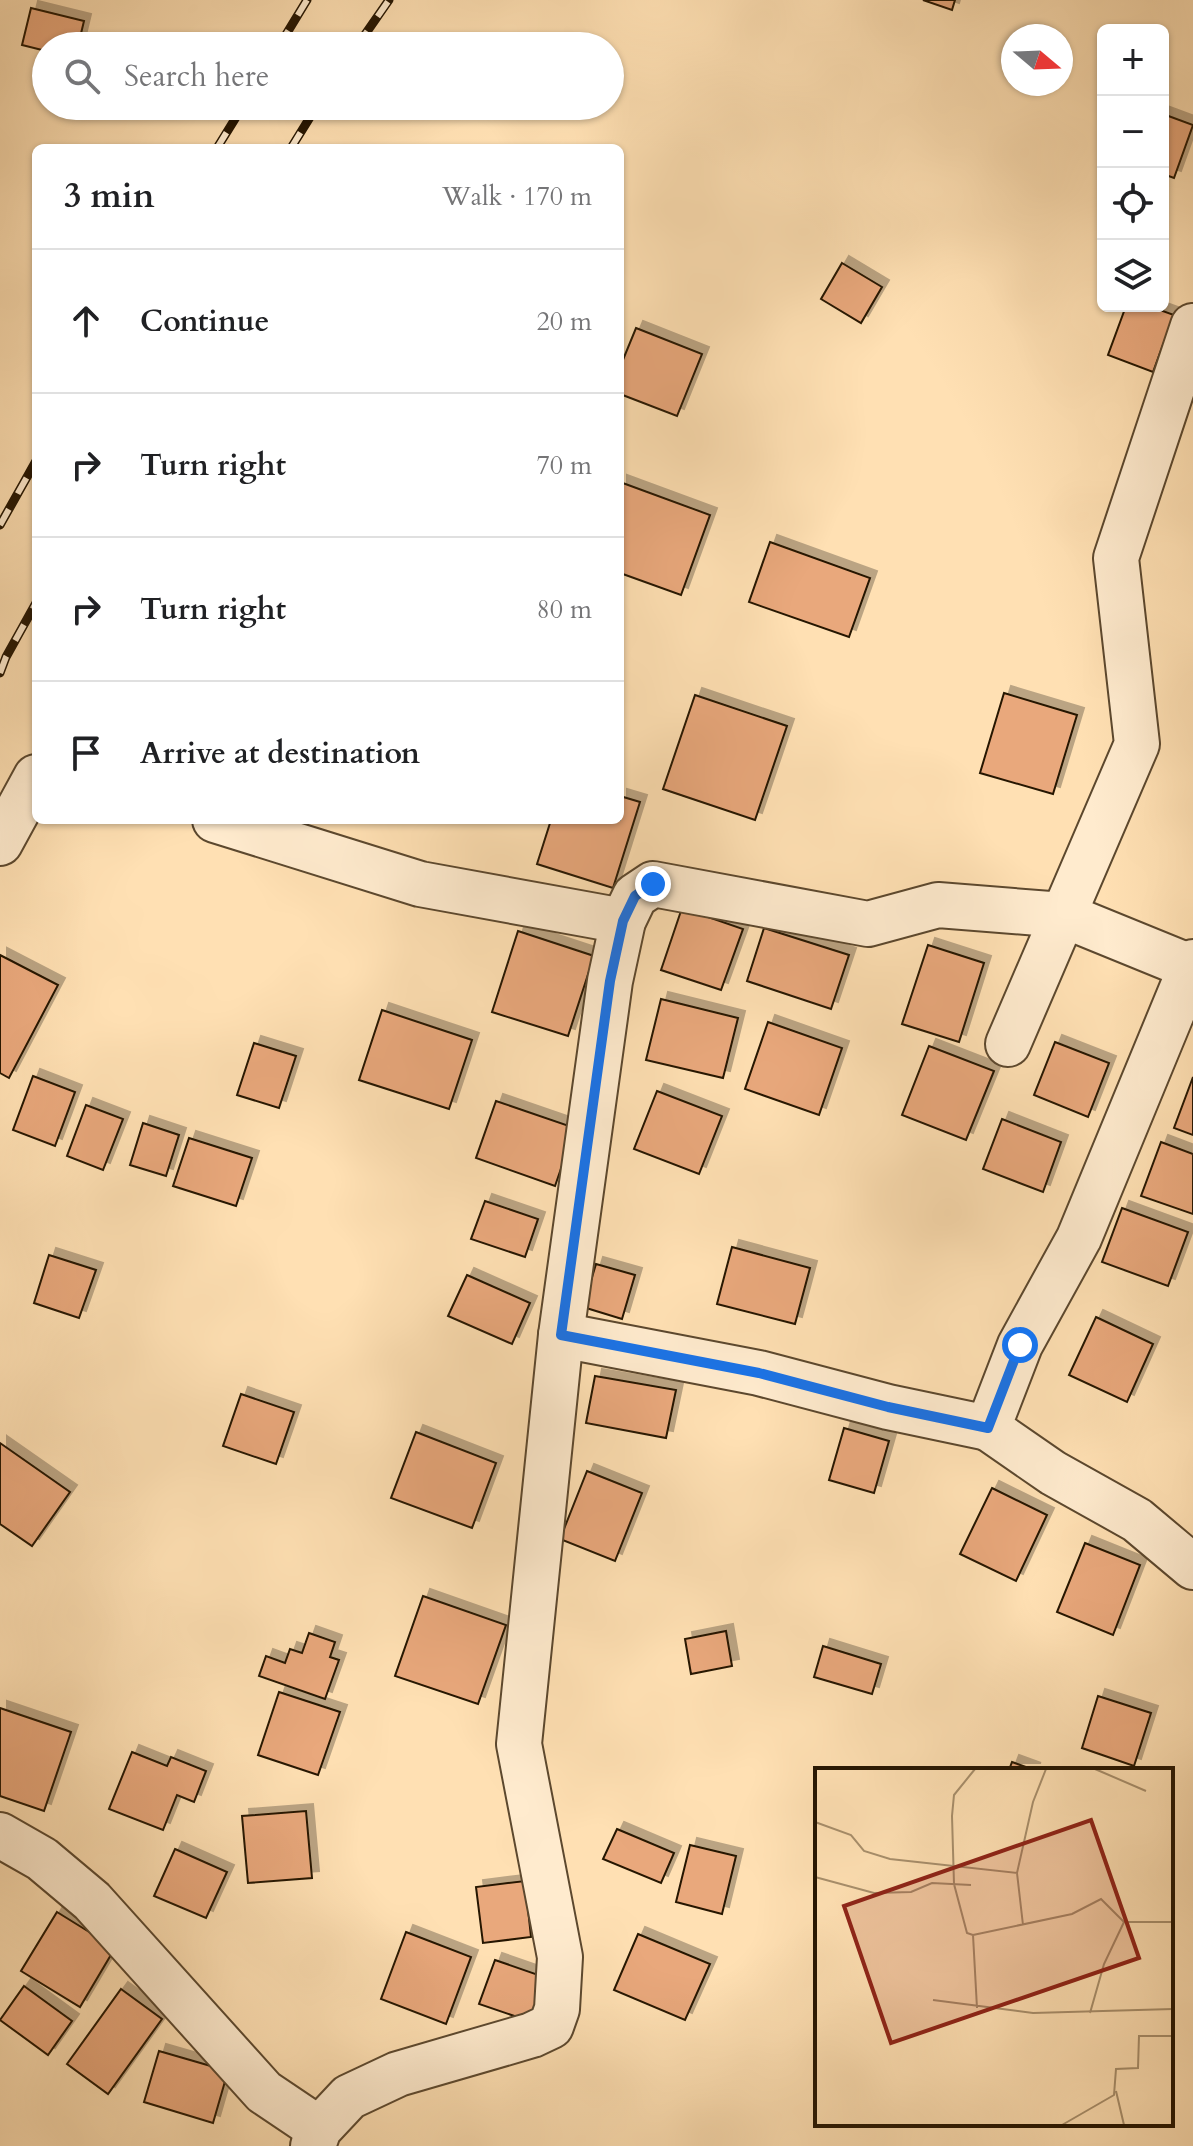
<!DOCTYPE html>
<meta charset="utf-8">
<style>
:root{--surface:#fff;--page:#f6f6f6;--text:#202124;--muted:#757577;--line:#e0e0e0}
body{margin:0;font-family:Cardo,serif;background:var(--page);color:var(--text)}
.controls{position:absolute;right:24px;top:24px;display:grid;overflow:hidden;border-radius:12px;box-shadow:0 2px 6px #0004}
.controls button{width:72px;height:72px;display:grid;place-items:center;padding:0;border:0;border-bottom:2px solid var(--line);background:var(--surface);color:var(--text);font:40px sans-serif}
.compass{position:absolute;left:1001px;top:24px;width:72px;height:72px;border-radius:50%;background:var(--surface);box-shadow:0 2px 6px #0004;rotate:109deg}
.stop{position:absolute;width:24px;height:24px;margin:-18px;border:6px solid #1a73e8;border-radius:50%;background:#fff}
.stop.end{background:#1a73e8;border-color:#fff;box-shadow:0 2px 8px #0008}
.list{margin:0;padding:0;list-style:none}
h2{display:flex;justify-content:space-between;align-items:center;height:104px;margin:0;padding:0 32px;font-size:34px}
h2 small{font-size:26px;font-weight:400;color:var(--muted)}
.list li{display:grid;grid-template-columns:52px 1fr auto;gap:24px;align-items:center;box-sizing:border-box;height:144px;padding:0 32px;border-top:2px solid var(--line)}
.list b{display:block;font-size:30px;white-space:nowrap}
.list em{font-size:26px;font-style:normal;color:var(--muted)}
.icon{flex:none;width:44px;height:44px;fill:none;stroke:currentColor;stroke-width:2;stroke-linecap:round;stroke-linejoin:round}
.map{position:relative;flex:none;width:1193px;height:2146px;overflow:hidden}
.search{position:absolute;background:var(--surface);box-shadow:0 2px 6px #0004;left:32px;top:32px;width:592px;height:88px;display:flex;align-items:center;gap:20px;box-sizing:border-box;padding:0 28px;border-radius:44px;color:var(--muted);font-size:30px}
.panel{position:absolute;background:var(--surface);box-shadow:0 2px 6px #0004;left:32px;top:144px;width:592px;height:680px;border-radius:12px}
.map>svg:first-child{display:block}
.building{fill:#e9a87b;stroke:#251501;stroke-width:2;filter:url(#shadow)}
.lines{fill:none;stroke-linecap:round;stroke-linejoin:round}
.minor-casing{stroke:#5c482e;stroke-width:48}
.minor{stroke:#ffebce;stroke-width:44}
.rail-casing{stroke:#251501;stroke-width:9}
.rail{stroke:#ffebce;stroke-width:6;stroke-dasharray:18;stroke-linecap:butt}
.route{stroke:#1a73e8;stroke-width:10}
.inset-road{fill:none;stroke:#a88f6c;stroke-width:2}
.view{fill:#8f2418;fill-opacity:0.15;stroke:#8f2418;stroke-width:4}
.inset-edge{fill:none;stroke:#251501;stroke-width:4}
</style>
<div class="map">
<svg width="1193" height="2146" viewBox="0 0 1193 2146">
<defs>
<filter id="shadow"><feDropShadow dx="7" dy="-7" stdDeviation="0" flood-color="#0004"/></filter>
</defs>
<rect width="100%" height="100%" fill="#ffe0b3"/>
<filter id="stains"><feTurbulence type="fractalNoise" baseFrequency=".0025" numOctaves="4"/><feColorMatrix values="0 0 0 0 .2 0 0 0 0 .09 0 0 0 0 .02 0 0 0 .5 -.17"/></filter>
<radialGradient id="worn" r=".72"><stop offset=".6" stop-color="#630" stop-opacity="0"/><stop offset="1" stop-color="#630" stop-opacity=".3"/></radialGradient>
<g class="building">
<polygon points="923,0 955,0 952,10"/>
<polygon points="31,8 84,21 78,46 46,46 46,51 22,45"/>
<polygon points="1163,114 1193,125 1174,178 1163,174"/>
<polygon points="842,263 882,287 861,323 821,299"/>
<polygon points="1126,306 1149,306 1174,315 1153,372 1108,355"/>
<polygon points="636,328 702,354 677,416 620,394 620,367"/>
<polygon points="620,482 710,515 681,595 620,573"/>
<polygon points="770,542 870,578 849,637 749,602"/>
<polygon points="1004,693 1077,715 1053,794 980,773"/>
<polygon points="695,695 787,726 755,820 663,789"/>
<polygon points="620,796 640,802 613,888 537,864 551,820 620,820"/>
<polygon points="682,908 743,929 721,990 661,970"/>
<polygon points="764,928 849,955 831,1009 747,981"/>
<polygon points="518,931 594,956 568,1036 492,1012"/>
<polygon points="928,945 984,963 959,1042 902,1024"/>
<polygon points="0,955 58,985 9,1078 0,1073"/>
<polygon points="661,999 738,1018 723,1078 646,1060"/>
<polygon points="382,1010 472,1040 449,1109 359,1080"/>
<polygon points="768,1022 842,1048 819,1115 745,1089"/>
<polygon points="1055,1042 1109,1063 1088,1117 1034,1095"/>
<polygon points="254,1043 296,1056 279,1108 237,1095"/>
<polygon points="929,1046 994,1071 966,1140 902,1115"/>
<polygon points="33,1076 75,1092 55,1146 13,1130"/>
<polygon points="1193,1077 1193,1135 1174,1128"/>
<polygon points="657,1091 722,1116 699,1174 634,1149"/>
<polygon points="496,1101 575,1128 555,1186 476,1158"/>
<polygon points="86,1105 123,1119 103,1170 67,1156"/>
<polygon points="1002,1119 1061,1142 1043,1192 983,1169"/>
<polygon points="143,1123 179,1135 166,1176 130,1165"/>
<polygon points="189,1138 252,1158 236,1206 173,1186"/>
<polygon points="1161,1142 1193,1154 1193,1214 1141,1196"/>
<polygon points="485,1201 538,1219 525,1257 471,1239"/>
<polygon points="1122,1208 1188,1232 1168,1286 1102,1262"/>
<polygon points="732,1247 810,1268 795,1324 717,1304"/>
<polygon points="49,1255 96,1270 79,1318 34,1303"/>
<polygon points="596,1264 635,1275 622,1319 583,1307"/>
<polygon points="467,1275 530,1303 512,1344 448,1316"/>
<polygon points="1096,1317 1153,1344 1127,1402 1069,1375"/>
<polygon points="595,1376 676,1390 666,1438 586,1423"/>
<polygon points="241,1394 294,1412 276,1464 223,1446"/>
<polygon points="844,1428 889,1441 874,1493 829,1480"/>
<polygon points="416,1432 496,1463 472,1528 391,1498"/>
<polygon points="0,1443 70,1492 32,1546 0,1524"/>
<polygon points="587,1471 642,1493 615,1561 560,1539"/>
<polygon points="992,1488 1047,1515 1016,1581 960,1554"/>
<polygon points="1085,1543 1140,1565 1113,1635 1057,1612"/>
<polygon points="423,1596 506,1625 478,1704 395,1676"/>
<polygon points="726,1631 732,1666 691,1674 685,1639"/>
<polygon points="309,1633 335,1642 330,1657 339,1660 325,1699 259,1676 266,1656 285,1663 290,1649 302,1653"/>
<polygon points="823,1646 881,1664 872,1694 814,1677"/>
<polygon points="279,1692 340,1712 318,1775 258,1755"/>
<polygon points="1098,1696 1151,1713 1134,1766 1082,1748"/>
<polygon points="0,1708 71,1732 44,1811 0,1796"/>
<polygon points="132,1752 167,1766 171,1757 206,1771 194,1802 177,1795 163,1830 109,1809"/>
<polygon points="1012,1762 1034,1770 1009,1770"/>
<polygon points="306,1811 312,1878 248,1883 242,1816"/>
<polygon points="617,1829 674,1853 661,1883 603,1859"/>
<polygon points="690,1845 736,1856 722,1914 676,1902"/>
<polygon points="175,1849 227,1872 206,1918 154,1896"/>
<polygon points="525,1881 531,1937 483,1943 476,1887"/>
<polygon points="57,1912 115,1948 80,2007 21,1971"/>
<polygon points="406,1932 471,1957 446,2024 381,1999"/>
<polygon points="638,1934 710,1964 685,2020 614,1990"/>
<polygon points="495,1960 550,1979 535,2023 479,2004"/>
<polygon points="24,1986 72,2021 48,2055 0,2020"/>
<polygon points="121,1989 162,2019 108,2094 67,2064"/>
<polygon points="159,2051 228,2071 213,2123 144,2102"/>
</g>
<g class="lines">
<defs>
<g id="minor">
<polyline points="215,820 420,884 623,921"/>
<polyline points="0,843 36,777"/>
<polyline points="1193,962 1079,1238 1020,1345 988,1428 1053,1473 1137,1520 1193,1567"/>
<polyline points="1008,1044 1137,744 1116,558 1193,326"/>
<polyline points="561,1335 759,1373 888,1407 988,1428"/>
<polyline points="0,1835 42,1859 92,1901 264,2092 319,2129"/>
<polyline points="313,2146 319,2129 349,2097 398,2074 532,2035 551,2026 557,2009 560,1957 519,1744 561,1335 610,981 623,921 635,896 653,884 868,924 938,905 1063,915 1193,968"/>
</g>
</defs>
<use href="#minor" class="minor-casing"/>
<use href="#minor" class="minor"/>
<defs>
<g id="rail">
<polyline points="279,46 307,0"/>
<polyline points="357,46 389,0"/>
<polyline points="217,148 243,106"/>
<polyline points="291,148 317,106"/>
<polyline points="0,525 36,461"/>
<polyline points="0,673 6,657 36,603"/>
</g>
</defs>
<use href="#rail" class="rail-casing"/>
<use href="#rail" class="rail"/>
</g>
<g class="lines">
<polyline class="route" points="653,884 635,896 623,921 610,981 561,1335 759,1373 888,1407 988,1428 1020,1345"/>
</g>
<g transform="translate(815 1768)">
<rect width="358" height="358" fill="#ffe0b3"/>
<path class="inset-road" d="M160 1 139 27 137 48 139 116 152 165 158 167 162 240M280 1 331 23M0 54 36 67 49 83 75 91 202 105 218 34 231 1M202 105 208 157M0 109 59 125 96 124 117 115 156 117M158 167 257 146 286 131 309 154H358M118 232 218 245 358 241M275 245 289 196 309 154M301 323 309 357M247 357 299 327 301 301 323 300 324 268H358"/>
<path class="view" d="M276 52 324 190 76 275 29 138Z"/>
<rect width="358" height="358" class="inset-edge"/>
</g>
<rect width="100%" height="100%" filter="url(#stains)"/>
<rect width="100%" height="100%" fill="url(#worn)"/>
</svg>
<div class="controls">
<button>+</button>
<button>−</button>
<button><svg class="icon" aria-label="locate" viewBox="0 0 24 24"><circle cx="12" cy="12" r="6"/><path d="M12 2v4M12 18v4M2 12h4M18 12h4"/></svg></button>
<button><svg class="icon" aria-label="layers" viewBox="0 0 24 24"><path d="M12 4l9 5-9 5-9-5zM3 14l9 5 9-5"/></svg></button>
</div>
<svg class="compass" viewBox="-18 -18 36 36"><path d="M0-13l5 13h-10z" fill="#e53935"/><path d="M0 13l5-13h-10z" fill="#757577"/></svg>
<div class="stop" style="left:1020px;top:1345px"></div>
<div class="stop end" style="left:653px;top:884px"></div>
<div class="search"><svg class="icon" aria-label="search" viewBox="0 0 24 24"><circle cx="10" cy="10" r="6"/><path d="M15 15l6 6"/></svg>Search here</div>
<section class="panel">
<h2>3 min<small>Walk · 170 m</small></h2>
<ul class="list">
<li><svg class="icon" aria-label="ahead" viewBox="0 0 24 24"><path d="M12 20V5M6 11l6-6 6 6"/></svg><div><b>Continue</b></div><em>20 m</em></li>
<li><svg class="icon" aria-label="right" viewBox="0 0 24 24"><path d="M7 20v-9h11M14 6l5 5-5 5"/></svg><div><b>Turn right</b></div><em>70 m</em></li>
<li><svg class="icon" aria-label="right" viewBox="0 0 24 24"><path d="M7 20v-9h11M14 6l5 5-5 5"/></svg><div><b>Turn right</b></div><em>80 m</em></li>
<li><svg class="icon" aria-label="arrive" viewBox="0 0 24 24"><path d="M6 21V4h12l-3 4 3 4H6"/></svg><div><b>Arrive at destination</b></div></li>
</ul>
</section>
</div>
